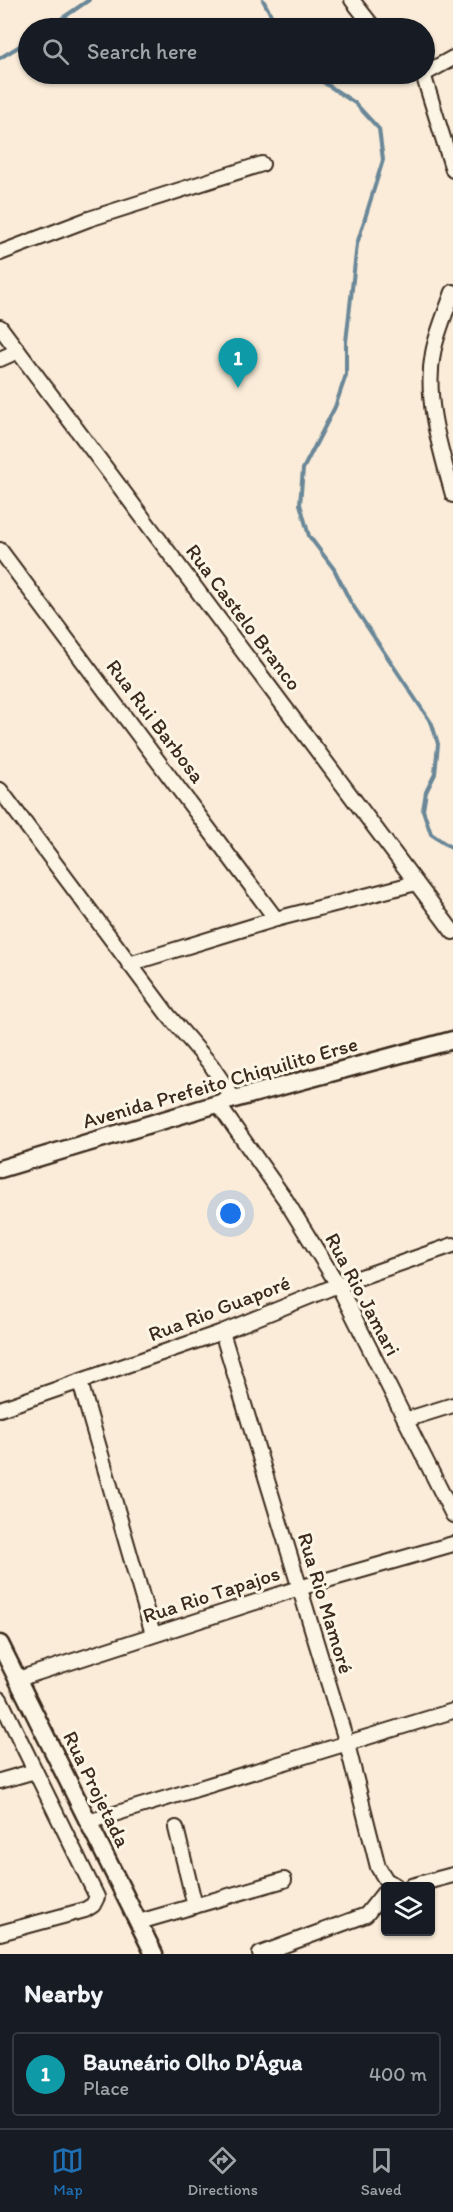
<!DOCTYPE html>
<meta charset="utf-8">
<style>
:root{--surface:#171b24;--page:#242831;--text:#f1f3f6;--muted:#9ea1a6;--line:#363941;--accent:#1f6fb2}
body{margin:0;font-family:Itim,sans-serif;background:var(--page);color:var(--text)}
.controls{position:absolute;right:18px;bottom:18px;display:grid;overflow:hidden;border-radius:6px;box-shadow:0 2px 4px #0004}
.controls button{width:54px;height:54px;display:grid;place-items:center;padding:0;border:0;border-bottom:2px solid var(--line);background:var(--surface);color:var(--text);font:30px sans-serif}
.you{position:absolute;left:231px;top:1214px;width:21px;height:21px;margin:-15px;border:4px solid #fff;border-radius:50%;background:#1a73e8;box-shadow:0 0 0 9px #1a73e833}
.badge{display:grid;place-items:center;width:39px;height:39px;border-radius:50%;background:var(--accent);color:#fff;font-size:20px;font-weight:700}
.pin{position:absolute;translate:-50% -50px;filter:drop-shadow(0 2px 3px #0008)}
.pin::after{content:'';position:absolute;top:32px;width:21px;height:18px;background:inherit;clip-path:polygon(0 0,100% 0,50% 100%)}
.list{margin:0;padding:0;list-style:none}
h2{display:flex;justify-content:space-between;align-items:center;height:78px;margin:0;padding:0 24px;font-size:26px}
h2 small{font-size:20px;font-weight:400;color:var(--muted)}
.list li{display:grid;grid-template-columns:39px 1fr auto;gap:18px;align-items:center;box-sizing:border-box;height:84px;margin:0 12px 12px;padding:0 12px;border:2px solid var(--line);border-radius:6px}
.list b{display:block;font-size:22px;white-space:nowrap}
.list p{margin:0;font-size:20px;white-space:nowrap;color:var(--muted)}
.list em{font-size:20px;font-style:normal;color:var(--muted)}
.icon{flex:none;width:33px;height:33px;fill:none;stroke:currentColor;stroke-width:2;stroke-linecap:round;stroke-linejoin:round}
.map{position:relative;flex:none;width:453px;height:1954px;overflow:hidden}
.search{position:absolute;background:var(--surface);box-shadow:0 2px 4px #0004;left:18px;right:18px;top:18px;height:66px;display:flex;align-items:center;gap:15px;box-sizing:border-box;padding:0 21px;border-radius:33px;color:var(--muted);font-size:22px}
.sheet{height:174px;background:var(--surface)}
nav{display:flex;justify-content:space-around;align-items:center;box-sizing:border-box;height:84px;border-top:2px solid var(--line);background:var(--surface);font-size:16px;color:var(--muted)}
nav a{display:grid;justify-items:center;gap:3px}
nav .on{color:var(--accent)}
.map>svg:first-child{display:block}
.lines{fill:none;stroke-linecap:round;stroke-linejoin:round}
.stream{stroke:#6a8798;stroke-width:4}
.minor-casing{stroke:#3b2a1e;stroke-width:18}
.tertiary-casing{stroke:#3b2a1e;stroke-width:21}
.minor{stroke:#fcf5e5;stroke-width:14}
.tertiary{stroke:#fcf5e5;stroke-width:16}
.labels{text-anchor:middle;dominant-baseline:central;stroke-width:6;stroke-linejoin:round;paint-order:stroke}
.street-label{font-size:21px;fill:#3b2a1e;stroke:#fcf5e5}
</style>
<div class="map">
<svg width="453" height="1954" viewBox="0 0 453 1954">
<rect width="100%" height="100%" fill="#faecd8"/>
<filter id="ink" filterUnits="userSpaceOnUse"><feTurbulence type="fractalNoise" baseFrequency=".0167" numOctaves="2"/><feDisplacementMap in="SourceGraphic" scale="12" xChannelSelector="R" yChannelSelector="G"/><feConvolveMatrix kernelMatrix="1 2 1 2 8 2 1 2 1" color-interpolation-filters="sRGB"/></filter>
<g filter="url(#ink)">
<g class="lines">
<g class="stream">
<polyline points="263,0 278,28"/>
<polyline points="48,28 89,0"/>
<polyline points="0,58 28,41"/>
<polyline points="311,74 355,103 379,129 383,160 357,244 346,342 346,375 335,407 303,469 300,504 309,536 334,569 350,601 432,724 438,744 435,774 426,792 423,810 431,834 453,849"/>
</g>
<defs>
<g id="minor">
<polyline points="352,0 374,28"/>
<polyline points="423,74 453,170"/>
<polyline points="424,74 453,58"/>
<polyline points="0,253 89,219 262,164"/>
<path d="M453 292C446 312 437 332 433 353 424 400 441 450 453 495"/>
<polyline points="0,327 453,932"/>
<polyline points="0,359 18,351"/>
<polyline points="0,550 276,919"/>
<polyline points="0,790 168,1015 211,1065 234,1099"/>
<polyline points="129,964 276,919 416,883"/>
<polyline points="218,1104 285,1199 338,1285 453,1515"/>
<polyline points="222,1332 347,1744 378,1867 386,1880 396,1886"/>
<polyline points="80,1382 153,1634"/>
<polyline points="0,1409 222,1332 338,1285 453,1245"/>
<polyline points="405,1420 453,1405"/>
<polyline points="18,1679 299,1588 453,1544"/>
<polyline points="0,1699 97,1897 93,1905 85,1910 0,1933"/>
<polyline points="0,1781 35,1771"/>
<polyline points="88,1822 453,1711"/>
<polyline points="176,1828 195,1906"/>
<polyline points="411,1886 453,1875"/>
<polyline points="139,1922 284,1880"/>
<polyline points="260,1954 366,1915 386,1890"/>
</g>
<g id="tertiary">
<polyline points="0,1169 234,1099 453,1040"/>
<polyline points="0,1644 154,1954"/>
</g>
</defs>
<use href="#minor" class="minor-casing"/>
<use href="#tertiary" class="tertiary-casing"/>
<use href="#minor" class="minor"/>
<use href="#tertiary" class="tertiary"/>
</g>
</g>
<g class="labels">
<g class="street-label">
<text transform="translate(244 617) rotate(53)">Rua Castelo Branco</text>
<text transform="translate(156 721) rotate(53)">Rua Rui Barbosa</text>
<text transform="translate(220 1082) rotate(-16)">Avenida Prefeito Chiquilito Erse</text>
<text transform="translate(363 1294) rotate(62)">Rua Rio Jamari</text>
<text transform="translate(219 1308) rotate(-21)">Rua Rio Guaporé</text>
<text transform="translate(211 1594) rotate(-18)">Rua Rio Tapajos</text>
<text transform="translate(326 1603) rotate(73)">Rua Rio Mamoré</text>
<text transform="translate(97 1789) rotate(64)">Rua Projetada</text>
</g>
</g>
</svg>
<div class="controls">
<button><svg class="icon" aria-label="layers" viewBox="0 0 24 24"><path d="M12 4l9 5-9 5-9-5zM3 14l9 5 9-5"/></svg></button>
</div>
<div class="you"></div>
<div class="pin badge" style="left:238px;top:388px;background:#0f9aa8">1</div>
<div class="search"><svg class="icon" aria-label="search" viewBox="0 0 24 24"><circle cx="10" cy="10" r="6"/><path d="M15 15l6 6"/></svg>Search here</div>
</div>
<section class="sheet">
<h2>Nearby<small></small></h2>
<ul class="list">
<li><span class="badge" style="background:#0f9aa8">1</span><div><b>Bauneário Olho D'Água</b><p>Place</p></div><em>400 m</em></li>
</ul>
</section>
<nav>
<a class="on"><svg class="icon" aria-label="map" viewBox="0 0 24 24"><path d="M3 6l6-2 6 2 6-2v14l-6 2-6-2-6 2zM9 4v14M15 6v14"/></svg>Map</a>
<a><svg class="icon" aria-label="directions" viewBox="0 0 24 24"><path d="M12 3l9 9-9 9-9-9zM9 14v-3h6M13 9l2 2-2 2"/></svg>Directions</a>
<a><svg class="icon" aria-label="saved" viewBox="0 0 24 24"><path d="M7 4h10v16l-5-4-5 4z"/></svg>Saved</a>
</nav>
